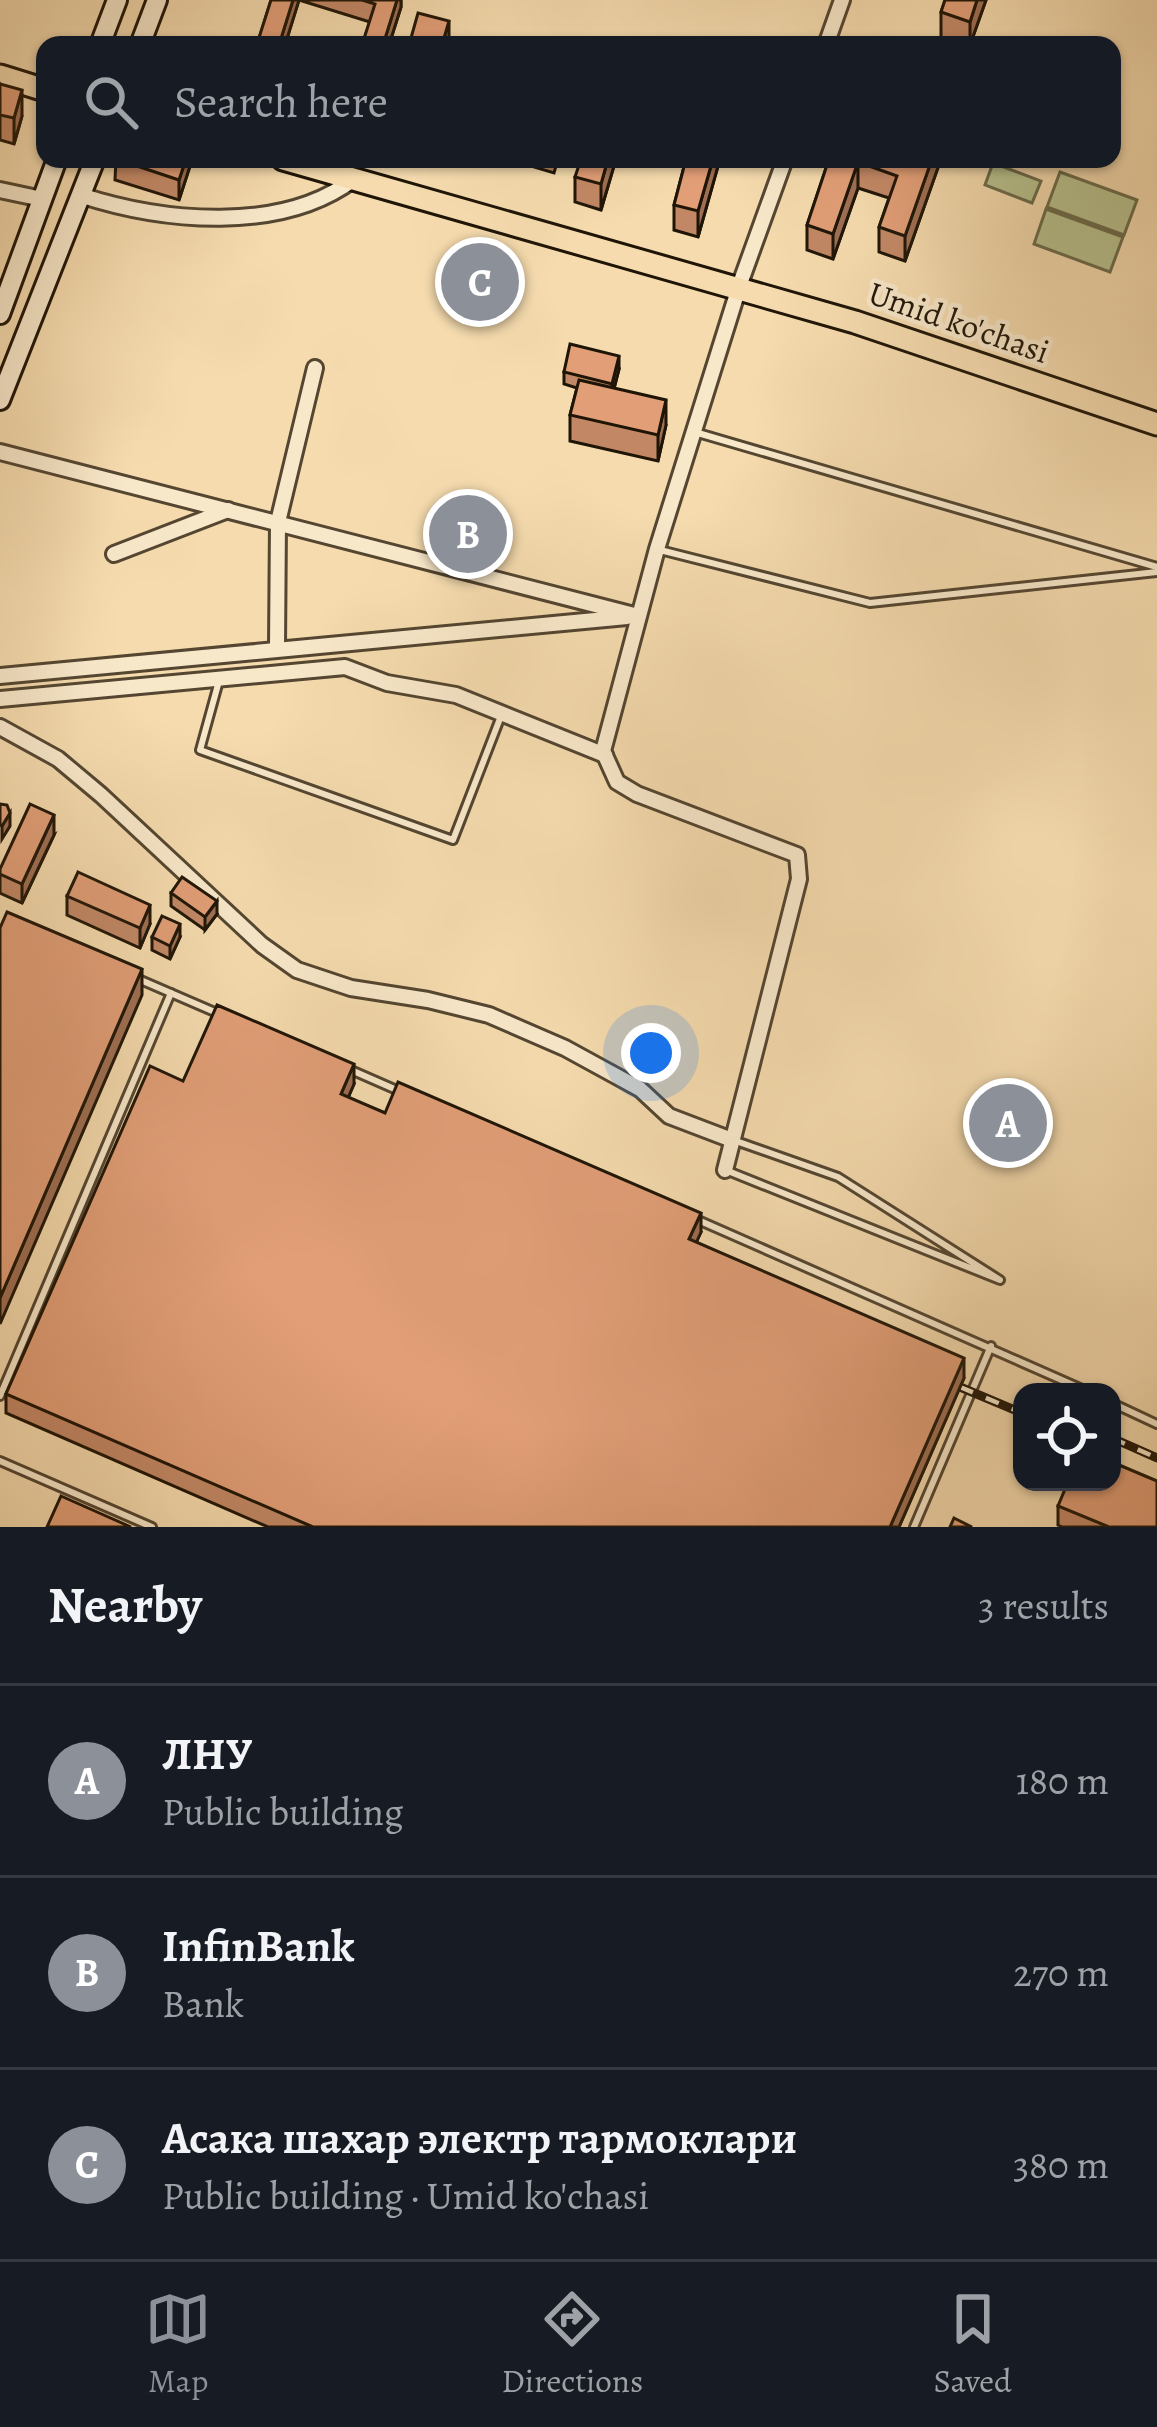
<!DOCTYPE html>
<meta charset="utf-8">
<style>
:root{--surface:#171b24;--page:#242831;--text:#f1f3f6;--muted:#9ea1a6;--line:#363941;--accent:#8c9099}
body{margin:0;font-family:Alegreya,serif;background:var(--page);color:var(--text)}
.controls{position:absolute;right:36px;bottom:36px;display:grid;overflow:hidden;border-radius:24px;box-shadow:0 3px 9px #0004}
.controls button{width:108px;height:108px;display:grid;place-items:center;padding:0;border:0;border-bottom:3px solid var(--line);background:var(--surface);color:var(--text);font:60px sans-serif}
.you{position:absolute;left:651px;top:1053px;width:42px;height:42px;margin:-30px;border:9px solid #fff;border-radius:50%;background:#1a73e8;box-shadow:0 0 0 18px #1a73e833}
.badge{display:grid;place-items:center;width:78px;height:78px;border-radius:50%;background:var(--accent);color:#fff;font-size:39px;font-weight:700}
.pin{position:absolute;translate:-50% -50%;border:6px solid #fff;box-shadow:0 3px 12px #0006}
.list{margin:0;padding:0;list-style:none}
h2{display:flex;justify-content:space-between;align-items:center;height:156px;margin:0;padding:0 48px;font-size:51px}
h2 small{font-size:39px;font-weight:400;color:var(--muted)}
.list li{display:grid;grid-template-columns:78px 1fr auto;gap:36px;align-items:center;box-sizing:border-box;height:192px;padding:0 48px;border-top:3px solid var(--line)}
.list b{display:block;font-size:45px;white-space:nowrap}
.list p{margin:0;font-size:39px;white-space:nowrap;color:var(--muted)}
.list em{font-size:39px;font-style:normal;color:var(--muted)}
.icon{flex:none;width:66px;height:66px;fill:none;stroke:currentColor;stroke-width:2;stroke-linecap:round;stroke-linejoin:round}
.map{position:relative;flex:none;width:1157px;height:1527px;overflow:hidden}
.search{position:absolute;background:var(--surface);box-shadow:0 3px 9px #0004;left:36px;right:36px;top:36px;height:132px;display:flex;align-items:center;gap:30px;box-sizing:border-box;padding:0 42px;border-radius:24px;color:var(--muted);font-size:45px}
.sheet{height:732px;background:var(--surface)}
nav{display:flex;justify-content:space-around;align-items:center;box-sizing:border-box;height:168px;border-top:3px solid var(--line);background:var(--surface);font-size:33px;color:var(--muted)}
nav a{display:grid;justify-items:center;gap:6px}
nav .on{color:var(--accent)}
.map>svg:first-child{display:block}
.green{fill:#b7c18e;stroke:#6b6b4a;stroke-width:3}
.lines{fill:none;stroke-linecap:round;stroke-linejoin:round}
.lane-casing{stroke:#544631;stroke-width:12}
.street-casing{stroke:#544631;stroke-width:20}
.secondary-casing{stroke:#1f1507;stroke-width:24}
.primary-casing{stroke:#1f1507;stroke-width:27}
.lane{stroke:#f8e8ca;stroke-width:6}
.street{stroke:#f8e8ca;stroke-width:14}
.secondary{stroke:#f8e8ca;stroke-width:18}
.primary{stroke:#f5dbae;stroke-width:21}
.rail-casing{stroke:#1f1507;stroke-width:9}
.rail{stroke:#f8e8ca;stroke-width:4.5;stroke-dasharray:14;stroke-linecap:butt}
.wall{fill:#c28866;stroke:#1f1507;stroke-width:3}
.shaded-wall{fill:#9e6f53;stroke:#1f1507;stroke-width:3}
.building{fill:#e19e77;stroke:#1f1507;stroke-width:3}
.labels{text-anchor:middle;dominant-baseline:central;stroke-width:9;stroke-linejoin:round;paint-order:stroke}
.street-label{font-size:33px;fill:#1f1507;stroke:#f8e8ca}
</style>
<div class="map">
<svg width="1157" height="1527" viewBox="0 0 1157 1527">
<rect width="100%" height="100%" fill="#f5dbae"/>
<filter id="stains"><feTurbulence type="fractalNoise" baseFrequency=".00167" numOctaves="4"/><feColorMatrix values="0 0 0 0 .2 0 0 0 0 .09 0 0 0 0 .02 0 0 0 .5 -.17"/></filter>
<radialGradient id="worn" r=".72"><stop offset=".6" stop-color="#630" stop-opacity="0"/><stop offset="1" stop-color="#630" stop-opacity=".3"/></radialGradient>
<g class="green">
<polygon points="993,163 1041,181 1032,203 985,185"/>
<polygon points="1060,172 1137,200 1124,235 1047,207"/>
<polygon points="1046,209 1123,237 1110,272 1034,244"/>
</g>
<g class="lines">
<defs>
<g id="lane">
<polyline points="698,433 1157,567"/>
<polyline points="660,550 870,603 1157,572"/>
<polyline points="219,681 200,750 453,840 501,716"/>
<polyline points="136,978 217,1013"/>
<polyline points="351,1070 399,1091"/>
<polyline points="728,1171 1000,1280 838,1177 736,1141"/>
<polyline points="698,1220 1089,1392"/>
<polyline points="0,1396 171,993"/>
<polyline points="1112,1403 1157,1424"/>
<polyline points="0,1461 152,1527"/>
<polyline points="914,1527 991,1346"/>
</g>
<g id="street">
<polyline points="826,45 842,0"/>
<polyline points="0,190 42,199"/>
<path d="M80 195C163 222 281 234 354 179"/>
<polyline points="0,452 638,616"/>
<polyline points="114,554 228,510"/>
<polyline points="277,647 278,522 315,368"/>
<polyline points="0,676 627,617"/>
<polyline points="0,699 345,667 387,683 456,695 605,755"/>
<polyline points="0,727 58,759 101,795 262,945 297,970 351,988 428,1000 489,1015 565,1048 640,1089 669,1116 732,1140"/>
<polyline points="725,1170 799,879 797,855 637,794 617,782 603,751 657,549 741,281 785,159"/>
</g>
<g id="secondary">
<polyline points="100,45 117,0"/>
<polyline points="140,45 157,0"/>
<polyline points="0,314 57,159"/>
<polyline points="0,400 95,159"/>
</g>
<g id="primary">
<polyline points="0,76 45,90"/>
<polyline points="283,159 855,322 1157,424"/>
</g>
</defs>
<use href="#lane" class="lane-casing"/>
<use href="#street" class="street-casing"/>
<use href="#secondary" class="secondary-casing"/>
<use href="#primary" class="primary-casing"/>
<use href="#lane" class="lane"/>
<use href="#street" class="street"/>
<use href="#secondary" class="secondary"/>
<use href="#primary" class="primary"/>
<defs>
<g id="rail">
<polyline points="960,1387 1022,1413"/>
<polyline points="1112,1438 1157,1458"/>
</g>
</defs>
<use href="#rail" class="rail-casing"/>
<use href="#rail" class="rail"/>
</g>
<g class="wall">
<polygon points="271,0 401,0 401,7 389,45 362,45 370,22 299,0 285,45 257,45"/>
<polygon points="945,0 986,0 970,45 963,45 941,38 941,12"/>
<polygon points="0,84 22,116 14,144 0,140"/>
<polygon points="116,159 190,159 190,166 179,200 115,180"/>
<polygon points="507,159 558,159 554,173"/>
<polygon points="616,159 601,210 575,202 575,177"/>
<polygon points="686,159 720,159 698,237 674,230 674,205"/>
<polygon points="829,159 941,159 905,261 879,252 879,227 889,198 858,188 833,259 807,250 807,225"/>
<polygon points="619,369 614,388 666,425 658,461 570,441 570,415 577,388 564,384 564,372"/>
<polygon points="54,835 22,903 0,893 0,869"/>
<polygon points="171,893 217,914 205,930 171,906"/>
<polygon points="67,896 150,924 140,948 67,915"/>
<polygon points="152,937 180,937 170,959 152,950"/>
<polygon points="183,1081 354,1084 348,1098 385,1113 701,1232 696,1242 964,1378 899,1527 268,1527 6,1413 6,1394"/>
<polygon points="1058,1506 1157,1527 1062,1527 1058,1525"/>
</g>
<g class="shaded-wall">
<polygon points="293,0 299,0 285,45 279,45"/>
<polygon points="397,0 401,0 401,7 389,45 383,45"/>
<polygon points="977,0 986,0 970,45 970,22"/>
<polygon points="449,21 449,45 442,45"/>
<polygon points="22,90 22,116 14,144 14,118"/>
<polygon points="186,159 190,159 190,166 179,200 179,180"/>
<polygon points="608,159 616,159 601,210 601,184"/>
<polygon points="713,159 720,159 698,237 698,211"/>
<polygon points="932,159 941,159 905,261 905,236"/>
<polygon points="858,162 858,188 833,259 833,234"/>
<polygon points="619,356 619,369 612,397 612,384"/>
<polygon points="666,400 666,425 658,461 658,435"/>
<polygon points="10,813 10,826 2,839 2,826"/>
<polygon points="54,815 54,835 22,903 22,884"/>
<polygon points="217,901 217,914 205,930 205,917"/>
<polygon points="150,905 150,924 140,948 140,928"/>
<polygon points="180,924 180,937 170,959 170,946"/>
<polygon points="142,969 142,995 0,1324 0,1298"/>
<polygon points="354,1064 354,1084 341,1114 341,1094"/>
<polygon points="701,1213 701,1232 689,1259 689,1239"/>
<polygon points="964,1358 964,1378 899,1527 890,1527"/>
</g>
<g class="building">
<polygon points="271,0 293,0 279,45 262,45 257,44"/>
<polygon points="362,0 397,0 383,45 362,45 375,4"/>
<polygon points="945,0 977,0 970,22 941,12"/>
<polygon points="418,13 449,21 442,45 409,45"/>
<polygon points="615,40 633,45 614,45"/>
<polygon points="0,84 22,90 14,118 0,115"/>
<polygon points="116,159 186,159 179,180"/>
<polygon points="581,159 608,159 601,184 575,177"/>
<polygon points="686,159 713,159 698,211 674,205"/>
<polygon points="829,159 932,159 905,236 879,227 897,176 858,162 833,234 807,225"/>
<polygon points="570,344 619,356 612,384 564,372"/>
<polygon points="579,380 666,400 658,435 570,415"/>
<polygon points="0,804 7,805 10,813 2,826 0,825"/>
<polygon points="30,804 54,815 22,884 0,874 0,869"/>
<polygon points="78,872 150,905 140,928 67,896"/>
<polygon points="182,877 217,901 205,917 171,893"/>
<polygon points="7,912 142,969 0,1298 0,928"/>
<polygon points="162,916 180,924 170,946 152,937"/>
<polygon points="217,1005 354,1064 341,1094 385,1113 398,1082 701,1213 689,1239 964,1358 890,1527 313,1527 6,1394 150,1066 183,1081"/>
<polygon points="1112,1462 1157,1481 1157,1527 1109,1527 1058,1506 1068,1482 1112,1482"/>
<polygon points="61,1496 131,1527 47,1527"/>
<polygon points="954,1518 972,1527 950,1527"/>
</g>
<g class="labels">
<g class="street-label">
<text transform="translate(959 322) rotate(19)">Umid ko'chasi</text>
</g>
</g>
<rect width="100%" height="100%" filter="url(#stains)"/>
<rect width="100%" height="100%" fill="url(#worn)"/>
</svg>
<div class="controls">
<button><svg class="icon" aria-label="locate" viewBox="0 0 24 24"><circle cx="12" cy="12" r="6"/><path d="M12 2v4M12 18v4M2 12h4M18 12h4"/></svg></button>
</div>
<div class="you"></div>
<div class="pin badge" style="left:1008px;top:1123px">A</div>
<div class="pin badge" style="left:468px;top:534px">B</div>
<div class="pin badge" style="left:480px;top:282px">C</div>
<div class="search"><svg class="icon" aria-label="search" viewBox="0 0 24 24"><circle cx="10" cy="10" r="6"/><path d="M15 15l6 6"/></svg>Search here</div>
</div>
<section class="sheet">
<h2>Nearby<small>3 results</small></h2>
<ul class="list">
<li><span class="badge">A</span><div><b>ЛНУ</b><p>Public building</p></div><em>180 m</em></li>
<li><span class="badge">B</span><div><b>InfinBank</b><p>Bank</p></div><em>270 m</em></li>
<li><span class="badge">C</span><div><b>Асака шахар электр тармоклари</b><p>Public building · Umid ko'chasi</p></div><em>380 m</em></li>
</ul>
</section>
<nav>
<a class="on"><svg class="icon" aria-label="map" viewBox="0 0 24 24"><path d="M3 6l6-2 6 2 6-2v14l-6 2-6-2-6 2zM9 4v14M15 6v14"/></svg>Map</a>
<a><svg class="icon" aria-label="directions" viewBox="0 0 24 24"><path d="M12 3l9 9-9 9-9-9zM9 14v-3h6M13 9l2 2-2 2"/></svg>Directions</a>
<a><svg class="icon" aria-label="saved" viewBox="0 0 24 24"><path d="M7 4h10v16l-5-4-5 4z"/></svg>Saved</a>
</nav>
